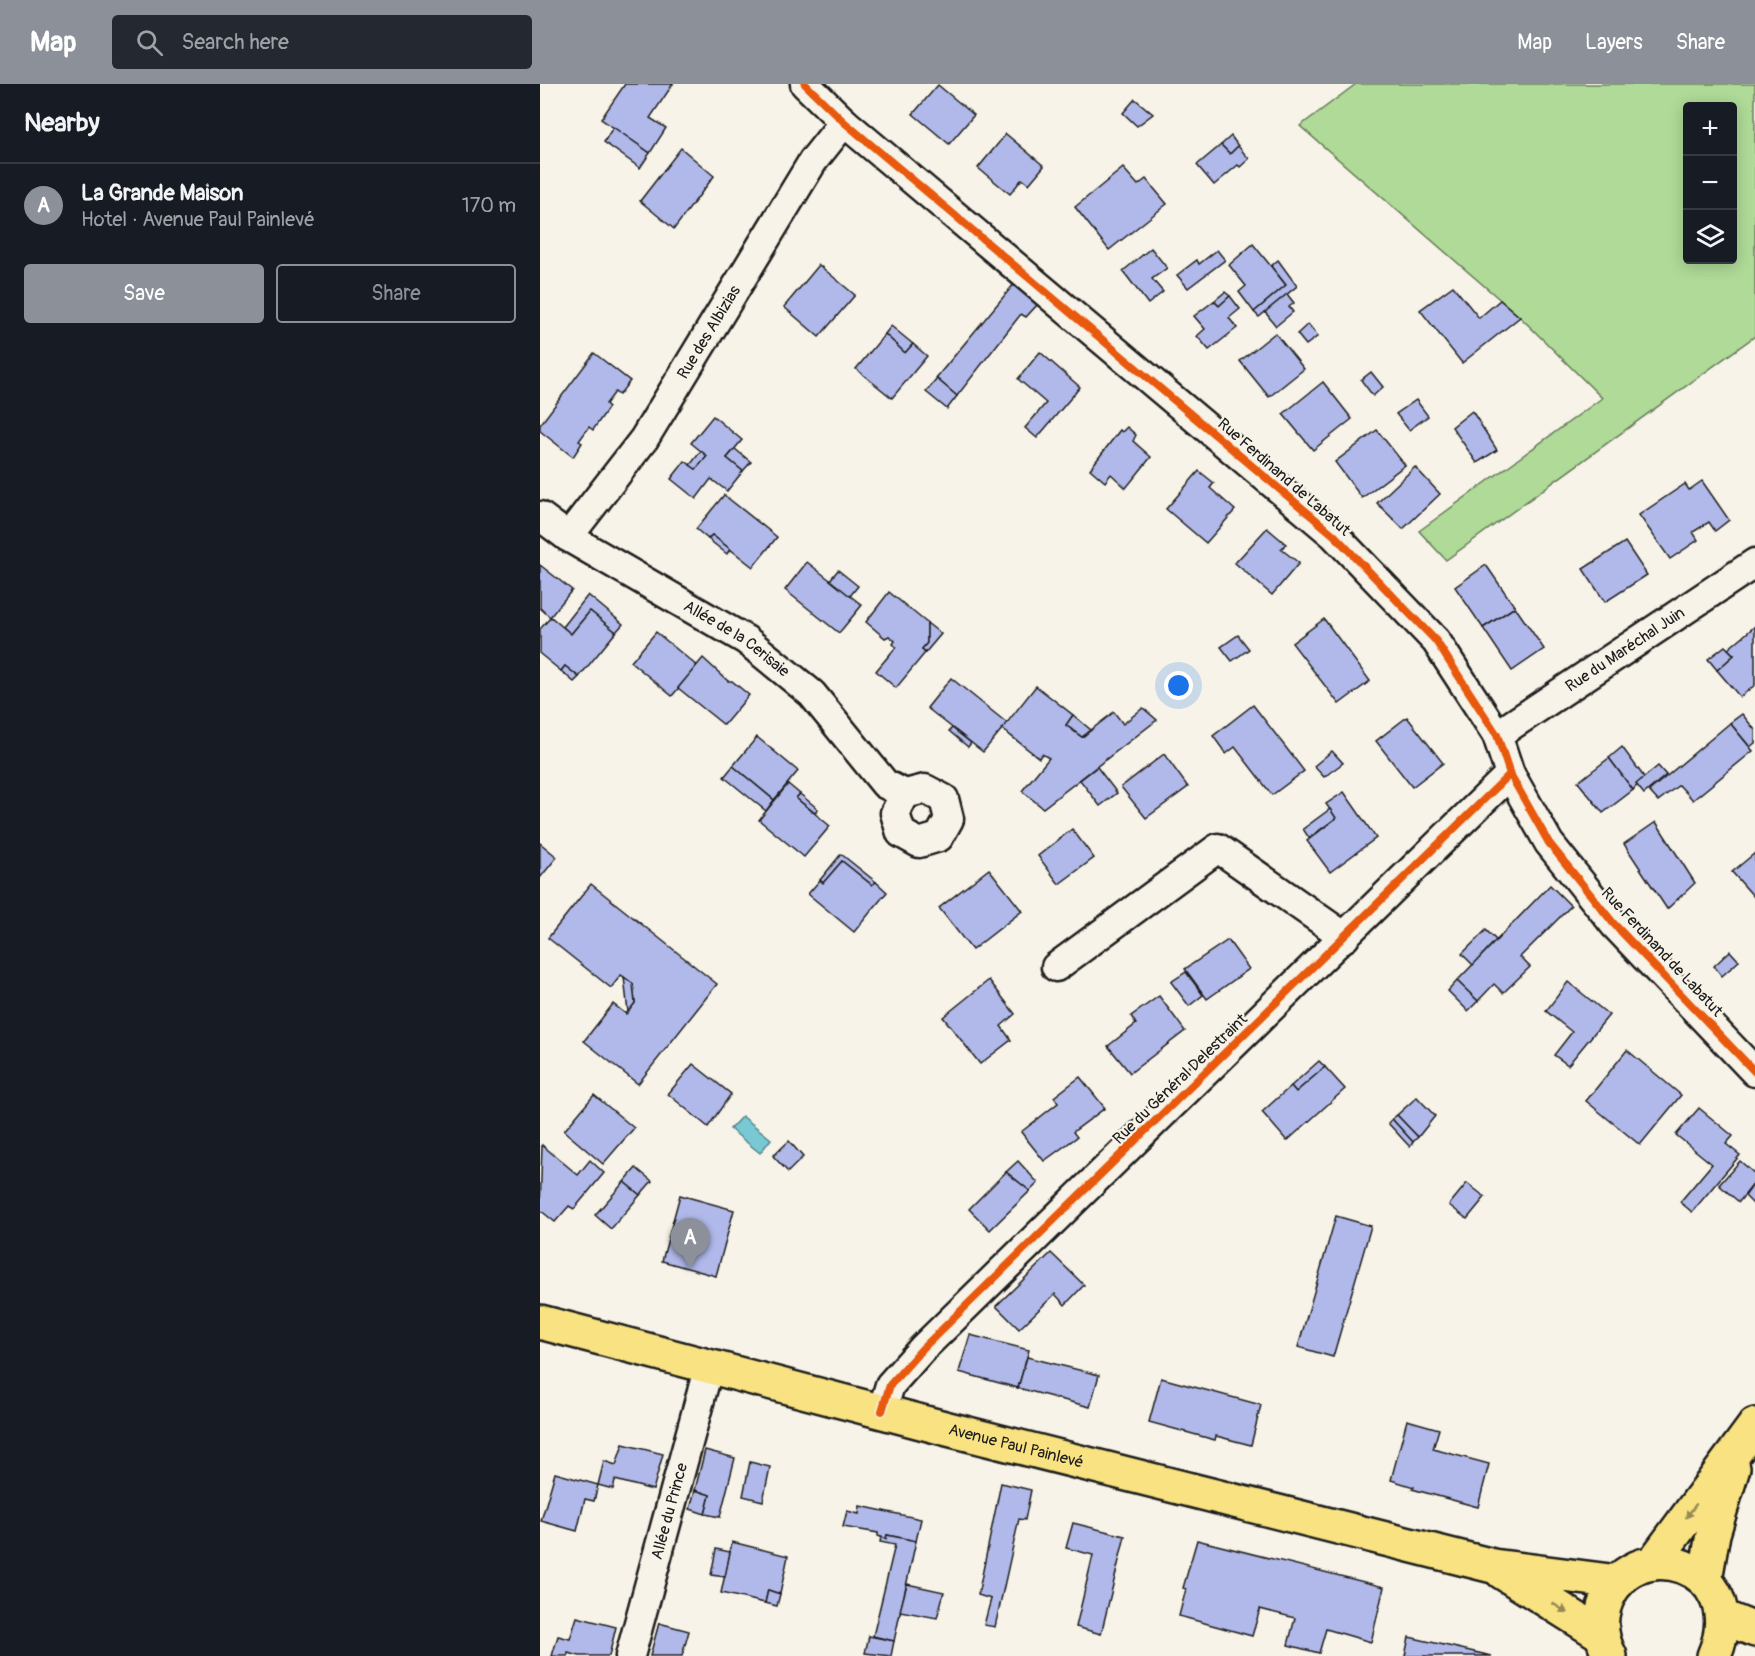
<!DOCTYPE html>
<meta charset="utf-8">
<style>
:root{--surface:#171b24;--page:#242831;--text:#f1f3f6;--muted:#9ea1a6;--line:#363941;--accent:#8c9099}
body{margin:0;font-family:Pangolin,sans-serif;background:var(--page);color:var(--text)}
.controls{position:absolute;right:18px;top:18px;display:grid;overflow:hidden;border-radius:6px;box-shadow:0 3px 15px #0003}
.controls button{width:54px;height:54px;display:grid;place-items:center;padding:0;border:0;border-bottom:2px solid var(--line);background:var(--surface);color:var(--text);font:30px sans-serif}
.you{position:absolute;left:639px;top:602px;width:21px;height:21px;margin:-15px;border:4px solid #fff;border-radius:50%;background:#1a73e8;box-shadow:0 0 0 9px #1a73e833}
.badge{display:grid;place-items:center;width:39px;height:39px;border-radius:50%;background:var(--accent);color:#fff;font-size:20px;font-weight:700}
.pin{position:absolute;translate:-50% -50px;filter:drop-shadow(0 2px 3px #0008)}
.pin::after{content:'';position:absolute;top:32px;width:21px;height:18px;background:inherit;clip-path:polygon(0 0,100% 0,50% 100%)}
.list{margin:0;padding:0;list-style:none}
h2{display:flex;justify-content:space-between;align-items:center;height:78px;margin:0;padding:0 24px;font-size:26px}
h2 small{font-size:20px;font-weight:400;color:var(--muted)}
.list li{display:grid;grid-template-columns:39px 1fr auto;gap:18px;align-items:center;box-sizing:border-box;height:84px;padding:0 24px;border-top:2px solid var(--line)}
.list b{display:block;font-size:22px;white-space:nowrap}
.list p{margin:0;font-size:20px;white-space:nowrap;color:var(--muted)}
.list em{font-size:20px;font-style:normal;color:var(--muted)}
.actions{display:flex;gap:12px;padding:18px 24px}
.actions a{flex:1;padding:14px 0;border:2px solid var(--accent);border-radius:6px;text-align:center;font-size:21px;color:var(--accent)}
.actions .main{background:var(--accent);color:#fff}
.icon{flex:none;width:33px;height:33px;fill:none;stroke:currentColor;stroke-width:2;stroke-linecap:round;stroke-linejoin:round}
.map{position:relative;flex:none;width:1215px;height:1572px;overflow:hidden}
header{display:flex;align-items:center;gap:36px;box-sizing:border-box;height:84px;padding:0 30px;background:var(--accent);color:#fff}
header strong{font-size:28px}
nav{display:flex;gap:33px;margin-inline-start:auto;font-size:21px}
.search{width:420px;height:54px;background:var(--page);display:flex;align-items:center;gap:15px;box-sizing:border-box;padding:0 21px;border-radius:6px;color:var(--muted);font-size:22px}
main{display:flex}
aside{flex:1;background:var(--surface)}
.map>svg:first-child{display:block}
.green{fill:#afda97;stroke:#667b5a;stroke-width:1.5;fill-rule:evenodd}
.water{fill:#78c9d3;stroke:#53848a;stroke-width:1.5}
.building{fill:#b0b9ea;stroke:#1c1c1c;stroke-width:1.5}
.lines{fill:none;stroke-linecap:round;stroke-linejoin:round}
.minor-casing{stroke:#1c1c1c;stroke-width:33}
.major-casing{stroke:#1c1c1c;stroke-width:38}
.minor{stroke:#f7f3e8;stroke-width:28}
.major{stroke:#f8e281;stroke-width:33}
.cycleway-casing{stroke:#f7f3e8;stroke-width:11}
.cycleway{stroke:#e8590c;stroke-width:8}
.oneway{fill:#958954}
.labels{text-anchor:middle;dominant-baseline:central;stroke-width:4.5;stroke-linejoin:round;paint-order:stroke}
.street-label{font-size:16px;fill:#1c1c1c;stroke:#f7f3e8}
</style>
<header>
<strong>Map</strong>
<div class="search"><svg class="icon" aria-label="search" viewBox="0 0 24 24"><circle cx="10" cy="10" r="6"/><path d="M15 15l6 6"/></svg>Search here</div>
<nav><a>Map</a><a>Layers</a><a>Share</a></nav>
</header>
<main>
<aside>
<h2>Nearby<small></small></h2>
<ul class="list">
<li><span class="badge">A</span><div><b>La Grande Maison</b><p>Hotel · Avenue Paul Painlevé</p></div><em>170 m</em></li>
</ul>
<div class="actions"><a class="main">Save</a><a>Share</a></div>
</aside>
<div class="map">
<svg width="1215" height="1572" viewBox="0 0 1215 1572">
<rect width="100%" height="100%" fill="#f7f3e8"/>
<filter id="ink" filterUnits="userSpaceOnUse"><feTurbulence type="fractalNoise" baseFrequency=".0167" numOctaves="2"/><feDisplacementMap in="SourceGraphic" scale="12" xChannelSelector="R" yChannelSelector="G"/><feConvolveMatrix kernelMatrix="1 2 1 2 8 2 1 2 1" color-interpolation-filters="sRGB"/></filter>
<g filter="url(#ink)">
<path class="green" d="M816 0H1215V252L906 476 879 447 1062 314 980 233 760 42ZM1148 22H1192V176H1148Z"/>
<polygon class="water" points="202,1032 231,1055 220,1069 190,1045"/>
<g class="building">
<polygon points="85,0 133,0 110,34 126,44 110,69 61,35"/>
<polygon points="398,1 434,31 409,60 373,30"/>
<polygon points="595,15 613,30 597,42 583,29"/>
<polygon points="73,43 110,69 100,84 64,58"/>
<polygon points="466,50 504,82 489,100 482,95 470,110 438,84"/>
<polygon points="691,52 698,62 690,70 681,61"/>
<polygon points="681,61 690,70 698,62 709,75 700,83 698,81 674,101 657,81"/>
<polygon points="141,64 174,92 134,145 100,117"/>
<polygon points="583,84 598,101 606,95 627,120 569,166 535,123"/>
<polygon points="713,160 746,201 714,228 699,208 706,202 689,181"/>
<polygon points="611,164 627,184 612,195 623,208 608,220 583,187"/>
<polygon points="677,166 685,176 648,204 637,191 657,176 659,180"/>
<polygon points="738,176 757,202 719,233 714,228 746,201 731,182"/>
<polygon points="279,181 315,211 279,253 244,223"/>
<polygon points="474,200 498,220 486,233 481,230 417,312 396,294"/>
<polygon points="913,202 939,234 960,216 980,233 922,279 880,226"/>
<polygon points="685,208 690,212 679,222 674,217"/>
<polygon points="747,210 754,219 749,223 753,228 736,242 725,228"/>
<polygon points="690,212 700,225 689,234 697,244 669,266 657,252 665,245 654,232 674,217 679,222"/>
<polygon points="768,240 778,252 766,261 757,250"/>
<polygon points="351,242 373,260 365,269 345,250"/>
<polygon points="735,249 764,285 729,313 700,277"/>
<polygon points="345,250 365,269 373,260 387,272 352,314 316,285"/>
<polygon points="500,268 540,303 497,354 485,344 506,319 478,295"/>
<polygon points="54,269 90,297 79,311 75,308 66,320 69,323 53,346 49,343 39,357 42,359 33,373 0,347 0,341"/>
<polygon points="831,288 843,303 833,312 821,296"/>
<polygon points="397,295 417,312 407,325 386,308"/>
<polygon points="783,298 812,335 773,366 743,330"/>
<polygon points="876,316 888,332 869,346 856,330"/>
<polygon points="932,327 957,366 937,379 912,343"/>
<polygon points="173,332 202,356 187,374 203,387 187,407 171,395 156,415 131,395 145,377 156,385 167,372 151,359"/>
<polygon points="587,343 596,351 593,357 611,373 586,404 571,390 565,398 550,385 580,346 582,348"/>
<polygon points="837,346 865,381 822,414 795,378"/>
<polygon points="195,365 211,378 203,387 187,374"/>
<polygon points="161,367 167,372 156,385 150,381"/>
<polygon points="875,383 900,410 863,445 837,419"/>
<polygon points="659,387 674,399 670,404 695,426 666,459 626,425"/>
<polygon points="1162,397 1189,436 1175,447 1169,438 1153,448 1158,456 1130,475 1099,431 1145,400 1149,406"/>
<polygon points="184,411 237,453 213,483 172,451 168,455 156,445"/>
<polygon points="727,444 746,460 741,465 759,479 732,511 695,479"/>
<polygon points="172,451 190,465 187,470 168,455"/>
<polygon points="1085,458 1107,491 1065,518 1043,485"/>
<polygon points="267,478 322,521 299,549 245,506"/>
<polygon points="0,481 32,506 10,533 0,524"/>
<polygon points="946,481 975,523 943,544 915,503"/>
<polygon points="298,486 318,502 310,512 290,496"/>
<polygon points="349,508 387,539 387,559 382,565 385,569 356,604 336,587 356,563 353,560 355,557 349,552 345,554 326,538"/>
<polygon points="48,511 83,540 76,548 50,527 31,550 23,543"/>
<polygon points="975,523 1004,565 972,587 943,544"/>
<polygon points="50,527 76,548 39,593 25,582 21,587 0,570 0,545 11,533 31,550"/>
<polygon points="784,535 830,597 799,620 752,559"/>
<polygon points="387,539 401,550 385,569 382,565 387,559"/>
<polygon points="1215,542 1215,601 1200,613 1177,586 1194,571 1188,565"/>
<polygon points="116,548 157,582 132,612 91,578"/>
<polygon points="698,551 709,565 692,577 681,563"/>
<polygon points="1185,562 1194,571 1177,586 1168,575"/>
<polygon points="163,574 188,597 192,597 209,611 184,641 138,604"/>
<polygon points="25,582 39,593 34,598 21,587"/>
<polygon points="411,594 467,639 443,668 387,624"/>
<polygon points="496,602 533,631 526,641 542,653 574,628 583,640 603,624 617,636 503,724 482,707 509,674 502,670 499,674 462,645"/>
<polygon points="713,621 764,687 732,711 695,663 686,670 673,652"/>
<polygon points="1202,630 1215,646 1215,659 1210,663 1190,639"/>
<polygon points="533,631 551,646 542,653 526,641"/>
<polygon points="867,633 903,679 872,703 836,657"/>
<polygon points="1190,639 1213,667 1153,716 1139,701 1118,717 1109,707"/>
<polygon points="412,644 431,659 428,663 409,647"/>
<polygon points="217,653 258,687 234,716 193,682"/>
<polygon points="1082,663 1104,693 1093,706 1069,674"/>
<polygon points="792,667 803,679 784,693 774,682"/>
<polygon points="624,670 648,703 606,734 581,703"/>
<polygon points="1069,674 1093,706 1063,729 1038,698"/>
<polygon points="193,682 234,716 226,727 184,693"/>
<polygon points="1118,682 1126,691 1104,710 1096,700"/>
<polygon points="557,683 577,709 560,722 540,696"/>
<polygon points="248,700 260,710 256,714 290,742 264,773 219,736"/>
<polygon points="804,708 836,754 790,788 767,757 796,734 786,720"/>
<polygon points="260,710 278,725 275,729 256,714"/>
<polygon points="790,725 796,734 769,754 763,745"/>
<polygon points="1116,738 1155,799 1127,825 1084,760"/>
<polygon points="532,745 554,774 519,800 498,772"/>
<polygon points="0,759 17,773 0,794"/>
<polygon points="1215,769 1215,814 1192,788"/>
<polygon points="301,770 336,798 332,801 302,777 283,799 280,796"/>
<polygon points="302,777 332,801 336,798 347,808 314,848 268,810 280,796 283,799"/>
<polygon points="449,785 482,827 432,866 399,824"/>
<polygon points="51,800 177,900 98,1000 44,957 73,920 86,930 95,919 93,900 81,891 71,904 8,854"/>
<polygon points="1010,801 1031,822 980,873 990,883 963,909 954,900 938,917 917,897"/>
<polygon points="946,846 956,856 933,881 922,870"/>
<polygon points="688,856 709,885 667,915 645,885"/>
<polygon points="1190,867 1199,877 1182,892 1174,882"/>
<polygon points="646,888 663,911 649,922 631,898"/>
<polygon points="84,893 93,900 95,919 88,928"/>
<polygon points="449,896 475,930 461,942 471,956 440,980 403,933"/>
<polygon points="917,897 938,917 928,927 908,907"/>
<polygon points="1028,898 1069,931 1028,981 1014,971 1032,948 1006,927"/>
<polygon points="619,912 645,947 590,989 568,962 596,940 591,932"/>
<polygon points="1087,966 1141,1011 1100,1061 1046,1017"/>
<polygon points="779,977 785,983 756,1008 751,1002"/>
<polygon points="153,980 191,1010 168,1043 128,1010"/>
<polygon points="785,983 805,1005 747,1057 722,1028 751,1002 756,1008"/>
<polygon points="540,993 565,1024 533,1048 537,1053 504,1077 481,1048 518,1019 514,1013"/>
<polygon points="54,1011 94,1044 63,1080 24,1047"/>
<polygon points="877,1013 895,1032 878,1053 857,1031"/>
<polygon points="1159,1024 1193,1052 1186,1060 1200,1071 1152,1128 1140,1118 1172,1080 1136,1051"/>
<polygon points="857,1031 878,1053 873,1058 852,1035"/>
<polygon points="852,1035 873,1058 870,1063 848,1039"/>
<polygon points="249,1057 263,1073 248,1088 233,1072"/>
<polygon points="2,1061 38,1091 50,1076 64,1089 34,1125 29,1122 15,1138 0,1126"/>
<polygon points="478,1077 498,1099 490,1107 466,1088"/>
<polygon points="1200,1077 1215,1090 1215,1098 1199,1118 1179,1101"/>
<polygon points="96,1084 112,1097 100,1111 84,1098"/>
<polygon points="466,1088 490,1107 450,1146 429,1125"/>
<polygon points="84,1098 100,1111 71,1145 55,1131"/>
<polygon points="1215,1098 1215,1122 1205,1112"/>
<polygon points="927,1099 945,1113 927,1135 909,1121"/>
<polygon points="140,1111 194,1126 176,1192 122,1177"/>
<polygon points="796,1132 831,1142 793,1273 758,1263"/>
<polygon points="511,1169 544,1201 525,1221 515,1210 479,1245 456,1222"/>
<polygon points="430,1251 489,1266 478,1304 419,1288"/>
<polygon points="487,1273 559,1291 550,1323 478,1304"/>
<polygon points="621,1294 721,1321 711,1361 676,1352 675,1356 609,1338"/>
<polygon points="867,1336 899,1345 893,1365 949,1380 938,1423 872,1405 874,1403 851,1396"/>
<polygon points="83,1360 123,1370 113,1406 75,1396 73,1405 58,1401 64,1377 76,1381"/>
<polygon points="165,1366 195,1374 180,1433 165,1430 170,1411 155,1406"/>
<polygon points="210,1378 230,1383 223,1417 203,1412"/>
<polygon points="15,1389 58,1401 54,1417 45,1415 37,1447 1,1437"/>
<polygon points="461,1399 491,1406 485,1436 479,1435 455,1543 444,1541 451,1515 438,1511"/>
<polygon points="155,1406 170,1411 165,1430 150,1425"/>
<polygon points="320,1422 381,1435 376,1457 347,1451 346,1455 338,1452 338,1449 303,1443 307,1427 319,1430"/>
<polygon points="533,1439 585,1452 561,1550 536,1543 553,1471 526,1464"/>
<polygon points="347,1451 376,1457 354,1557 333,1552 355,1461 340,1458 341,1453 346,1455"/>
<polygon points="657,1456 844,1503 831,1558 786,1545 779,1569 748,1561 755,1534 720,1525 712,1552 639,1532 646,1505 643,1504"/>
<polygon points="192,1458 248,1472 240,1510 228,1506 225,1519 181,1509"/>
<polygon points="176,1465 190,1468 185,1493 171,1491"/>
<polygon points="367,1500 404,1508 397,1534 360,1527"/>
<polygon points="228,1506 240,1510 237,1522 225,1519"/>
<polygon points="37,1533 76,1543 69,1572 40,1572 28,1569 28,1572 12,1572 18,1552 30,1555"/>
<polygon points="119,1539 149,1547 142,1572 110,1572"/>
<polygon points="329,1552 354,1557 351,1572 325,1569"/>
<polygon points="869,1553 952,1572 865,1572"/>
</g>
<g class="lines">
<defs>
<g id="minor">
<polyline points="265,0 304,38 794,451 896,557 957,651 970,690 1009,759 1074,840 1215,988"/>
<path id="s1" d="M0 432 28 453 206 556 272 610 345 700 365 710 385 705 404 715 409 735 399 753 379 759 361 749 355 729 365 710"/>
<path id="s2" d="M28 453 104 355 273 77 304 38"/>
<path id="s3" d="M957 651 1215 479"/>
<polyline points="516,883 678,764 805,853"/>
<polyline points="342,1327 350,1301 383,1264 970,690"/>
<path id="s4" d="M90 1572 169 1282"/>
</g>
<g id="major">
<path id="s5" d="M0 1238 408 1345 953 1482 1078 1498"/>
<polyline points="1113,1479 1215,1341"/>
<polyline points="962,1488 1062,1551"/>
<polyline points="1165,1496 1173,1450 1193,1384"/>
<polyline points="1183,1533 1215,1546"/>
<path d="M1070 1572C1062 1557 1059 1540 1064 1523 1089 1442 1213 1480 1174 1572"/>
</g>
</defs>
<use href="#minor" class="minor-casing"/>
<use href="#major" class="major-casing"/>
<use href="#minor" class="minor"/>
<use href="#major" class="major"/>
<defs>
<g id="cycleway">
<polyline points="265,0 304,38 794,451 896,557 957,651 970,690 1009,759 1074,840 1215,988"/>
<polyline points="342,1327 350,1301 383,1264 970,690"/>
</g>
</defs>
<use href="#cycleway" class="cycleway-casing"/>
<use href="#cycleway" class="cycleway"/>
</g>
<defs><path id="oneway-solid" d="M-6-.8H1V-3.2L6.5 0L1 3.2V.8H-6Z" transform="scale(1.5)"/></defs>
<g class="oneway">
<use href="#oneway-solid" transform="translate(1151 1427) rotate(127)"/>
<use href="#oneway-solid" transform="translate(1020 1524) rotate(32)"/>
</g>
</g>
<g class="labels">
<g class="street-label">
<text stroke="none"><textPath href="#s2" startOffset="249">Rue des Albizias</textPath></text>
<text transform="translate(744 393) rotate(41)">Rue Ferdinand de Labatut</text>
<text stroke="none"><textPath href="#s1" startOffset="232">Allée de la Cerisaie</textPath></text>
<text stroke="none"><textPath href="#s3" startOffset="154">Rue du Maréchal Juin</textPath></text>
<text transform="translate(1122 868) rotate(47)">Rue Ferdinand de Labatut</text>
<text transform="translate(640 995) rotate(-44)">Rue du Général Delestraint</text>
<text stroke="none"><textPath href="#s5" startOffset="492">Avenue Paul Painlevé</textPath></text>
<text stroke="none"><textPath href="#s4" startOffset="150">Allée du Prince</textPath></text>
</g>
</g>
</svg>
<div class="controls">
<button>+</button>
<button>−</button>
<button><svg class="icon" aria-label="layers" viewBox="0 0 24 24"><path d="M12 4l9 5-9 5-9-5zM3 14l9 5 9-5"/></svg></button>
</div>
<div class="you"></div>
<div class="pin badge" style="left:150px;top:1184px">A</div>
</div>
</main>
